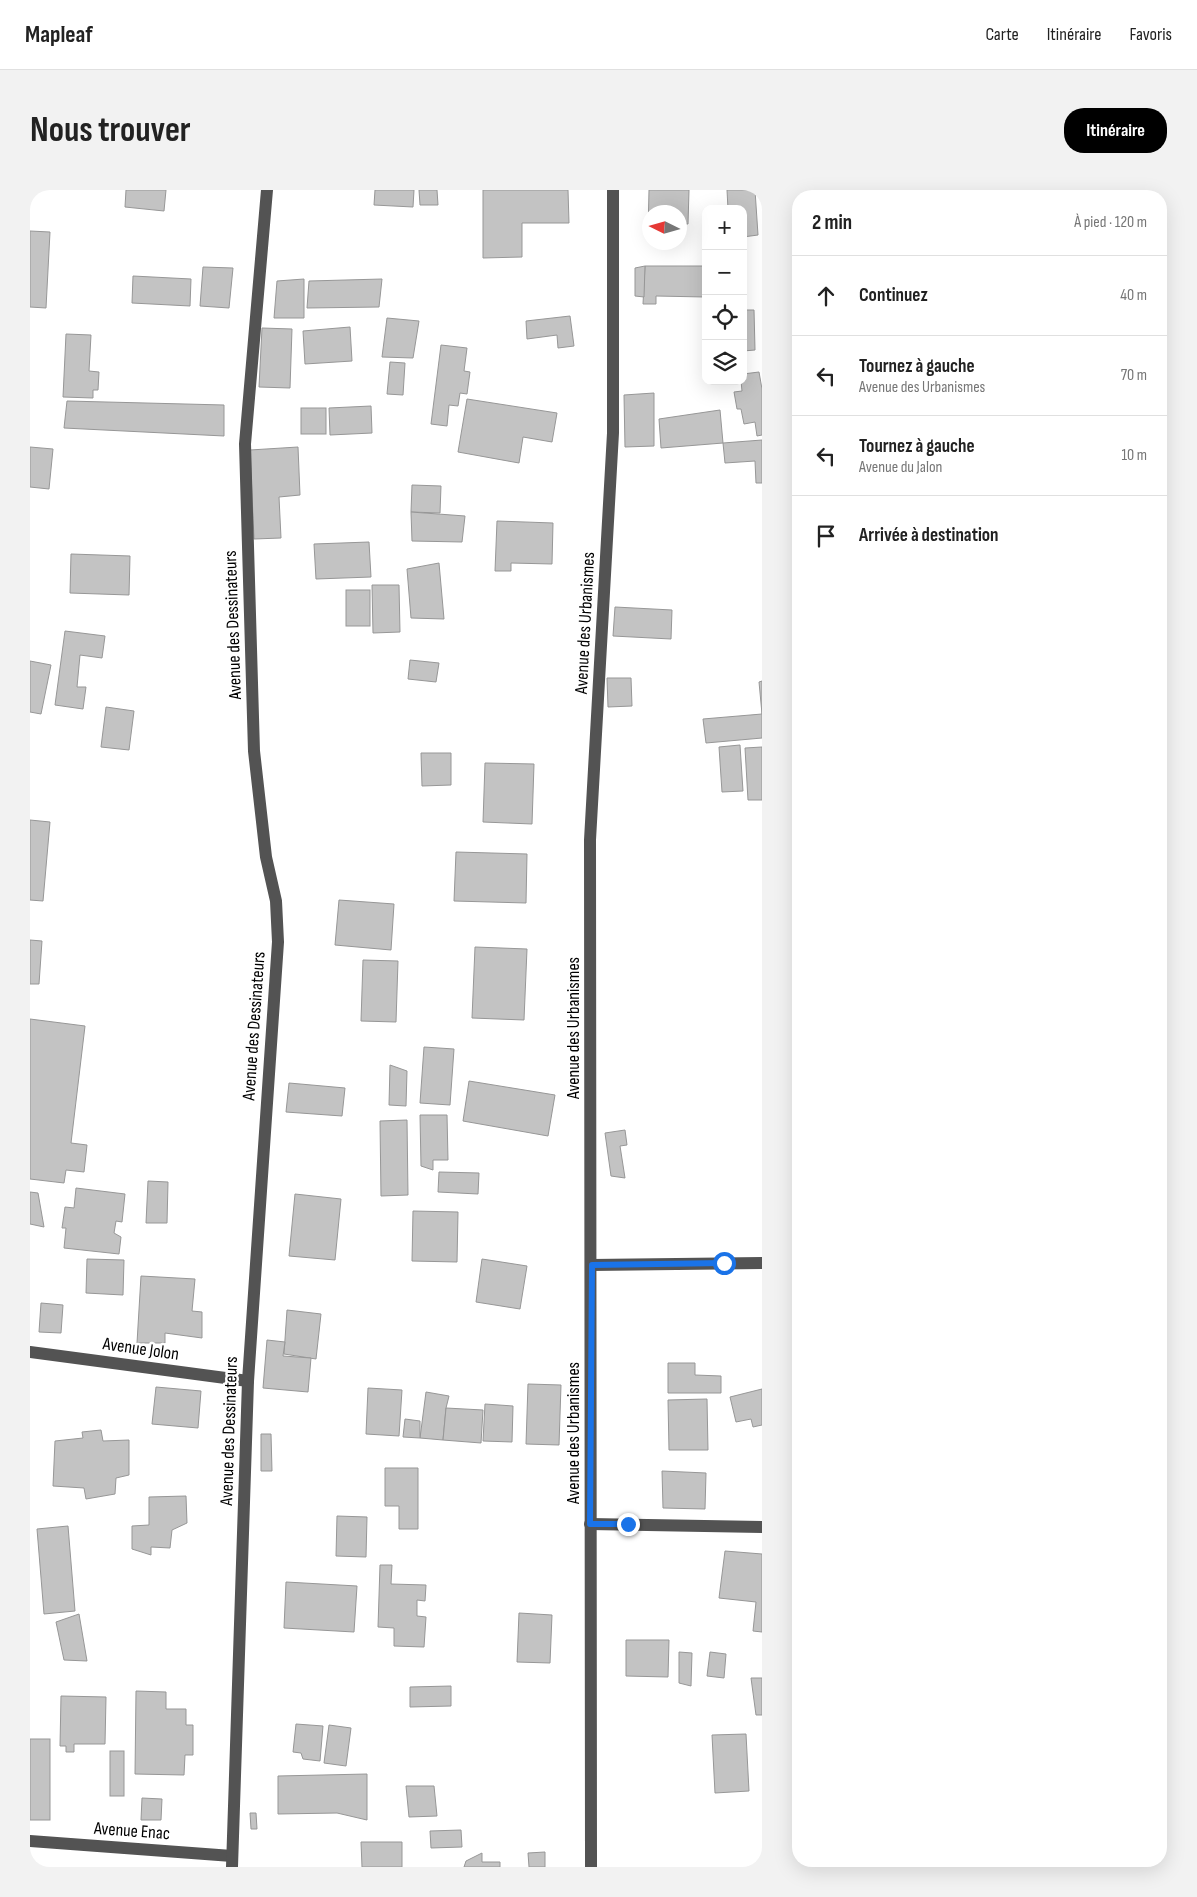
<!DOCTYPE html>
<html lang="fr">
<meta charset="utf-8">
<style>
:root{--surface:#fff;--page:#f2f2f2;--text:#222;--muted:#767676;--line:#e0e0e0;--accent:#000}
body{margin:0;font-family:"Sofia Sans Condensed",sans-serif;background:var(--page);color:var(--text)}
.controls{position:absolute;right:15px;top:15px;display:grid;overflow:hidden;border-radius:10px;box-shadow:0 5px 20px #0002}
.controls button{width:45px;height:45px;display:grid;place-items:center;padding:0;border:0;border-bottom:1px solid var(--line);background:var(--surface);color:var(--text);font:25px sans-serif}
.compass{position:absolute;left:612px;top:15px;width:45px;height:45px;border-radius:50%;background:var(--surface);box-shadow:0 5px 20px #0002;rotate:275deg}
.stop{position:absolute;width:15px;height:15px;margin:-11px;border:4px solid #1a73e8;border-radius:50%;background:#fff}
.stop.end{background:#1a73e8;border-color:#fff;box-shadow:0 1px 5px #0008}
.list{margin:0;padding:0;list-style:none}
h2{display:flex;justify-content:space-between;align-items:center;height:65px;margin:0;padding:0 20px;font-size:21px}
h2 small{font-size:16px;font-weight:400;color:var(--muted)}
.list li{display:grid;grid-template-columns:32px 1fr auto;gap:15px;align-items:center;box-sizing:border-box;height:80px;padding:0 20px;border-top:1px solid var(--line)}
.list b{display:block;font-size:19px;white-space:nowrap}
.list p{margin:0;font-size:16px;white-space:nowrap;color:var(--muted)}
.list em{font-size:16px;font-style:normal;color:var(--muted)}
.icon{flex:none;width:28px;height:28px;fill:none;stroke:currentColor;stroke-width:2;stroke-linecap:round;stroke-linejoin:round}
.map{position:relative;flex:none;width:732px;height:1677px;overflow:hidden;border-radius:20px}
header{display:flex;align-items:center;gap:30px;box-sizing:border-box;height:70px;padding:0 25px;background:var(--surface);border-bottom:1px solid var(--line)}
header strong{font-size:24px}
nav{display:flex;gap:28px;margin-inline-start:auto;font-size:18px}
.intro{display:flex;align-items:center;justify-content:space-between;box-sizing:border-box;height:120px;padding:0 30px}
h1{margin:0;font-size:35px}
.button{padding:12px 22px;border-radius:20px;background:var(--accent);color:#fff;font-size:18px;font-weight:700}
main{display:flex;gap:30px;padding:0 30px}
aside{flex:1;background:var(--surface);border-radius:20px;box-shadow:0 5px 20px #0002}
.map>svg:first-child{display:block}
.building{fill:#c3c3c3;stroke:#979797}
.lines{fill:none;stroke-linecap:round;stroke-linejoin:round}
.minor{stroke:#535353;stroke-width:12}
.route{stroke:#1a73e8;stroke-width:6}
.labels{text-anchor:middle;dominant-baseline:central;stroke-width:5;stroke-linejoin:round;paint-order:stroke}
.street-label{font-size:18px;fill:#000;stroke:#fff}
</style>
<header>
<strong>Mapleaf</strong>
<nav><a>Carte</a><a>Itinéraire</a><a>Favoris</a></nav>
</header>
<div class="intro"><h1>Nous trouver</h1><a class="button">Itinéraire</a></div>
<main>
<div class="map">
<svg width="732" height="1677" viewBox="0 0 732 1677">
<rect width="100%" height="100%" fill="#fff"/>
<g class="building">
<polygon points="96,0 136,0 134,21 95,17"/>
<polygon points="345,0 384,0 383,17 344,15"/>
<polygon points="389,0 407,0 408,15 390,15"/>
<polygon points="453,0 538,0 539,33 492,33 492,67 453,68"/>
<polygon points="619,0 659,0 658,34 650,34 650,22 620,22 618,44"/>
<polygon points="697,0 725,0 728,45 713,47 713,19 698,19"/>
<polygon points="0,41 20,42 16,118 0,117"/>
<polygon points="615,76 676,76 675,107 626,106 626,114 613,114"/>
<polygon points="615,76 614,107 605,106 605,78"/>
<polygon points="173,77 203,78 199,118 170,116"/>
<polygon points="103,86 161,89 160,116 102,113"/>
<polygon points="274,89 274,128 244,128 247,91"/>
<polygon points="352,89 349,117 277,118 279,91"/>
<polygon points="713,120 724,120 725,160 713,161"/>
<polygon points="540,126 544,156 528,158 527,145 497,149 496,131"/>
<polygon points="357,128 389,131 383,168 352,167"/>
<polygon points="320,137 322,171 275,174 273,141"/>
<polygon points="232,138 262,139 260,198 229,197"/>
<polygon points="36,144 61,145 59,181 69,182 68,200 63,200 63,208 33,207"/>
<polygon points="411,155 437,158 434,181 440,182 437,204 430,203 428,216 419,215 417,236 401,234"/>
<polygon points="360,172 375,173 373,205 357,204"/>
<polygon points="729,182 732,199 732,245 727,246 725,232 714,234 711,219 707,219 704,202 712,201 711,191 713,191 713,184"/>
<polygon points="624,203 624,256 595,257 594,205"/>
<polygon points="437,209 527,223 522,252 493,247 489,273 428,262"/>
<polygon points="37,211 194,215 194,246 34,238"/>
<polygon points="341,216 342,243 300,245 299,218"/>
<rect x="271" y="218" width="25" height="26"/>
<polygon points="690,220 693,253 631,258 629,229"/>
<polygon points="732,250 732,293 726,293 725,271 695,273 693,253"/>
<polygon points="0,257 23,259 19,299 0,297"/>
<polygon points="268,257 270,305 249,307 251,348 224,349 220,260"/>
<polygon points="382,295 411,296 410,323 381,322"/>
<polygon points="381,322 435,326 432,352 382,351"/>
<polygon points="467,331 523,333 522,374 481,373 481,381 465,381"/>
<polygon points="339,352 341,387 286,389 284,354"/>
<polygon points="41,364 100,366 99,405 40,403"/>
<polygon points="409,373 414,429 381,428 377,379"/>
<polygon points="342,395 369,395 370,442 343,443"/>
<rect x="316" y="400" width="24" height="36"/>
<polygon points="585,417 642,420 641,449 583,446"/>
<polygon points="35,441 75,446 72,468 50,465 47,497 56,497 53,519 25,515"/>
<polygon points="380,470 409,473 406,492 378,489"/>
<polygon points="0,471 21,475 11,524 0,522"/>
<polygon points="577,488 601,488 602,516 578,517"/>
<polygon points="732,491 732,548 676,553 673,529 732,524 729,492"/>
<polygon points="76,517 104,521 99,560 71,557"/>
<polygon points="710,555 713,601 692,602 689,557"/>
<polygon points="732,557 732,610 718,610 715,558"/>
<polygon points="391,563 421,563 421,595 392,596"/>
<polygon points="455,573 504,574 502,634 453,632"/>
<polygon points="0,630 20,632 13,711 0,710"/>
<polygon points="426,662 497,664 496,713 424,711"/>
<polygon points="309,710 364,714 361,760 305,755"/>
<polygon points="0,750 12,751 9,794 0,794"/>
<polygon points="445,757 497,759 494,830 442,828"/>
<polygon points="333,770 368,771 366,832 331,831"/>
<polygon points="0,829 55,836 41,953 57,955 54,982 36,980 34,993 0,989"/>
<polygon points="394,857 424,859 420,915 390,913"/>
<polygon points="360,875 377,881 376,916 359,915"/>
<polygon points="439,891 525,905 518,946 433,931"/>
<polygon points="259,893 315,898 312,926 256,922"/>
<polygon points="390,925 417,925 418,970 403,970 403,980 391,976"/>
<polygon points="377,930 378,1005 351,1006 350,931"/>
<polygon points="595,940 597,955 590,956 595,988 581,986 575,943"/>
<polygon points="409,982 449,983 448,1004 408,1002"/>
<polygon points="118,991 138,992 137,1033 116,1033"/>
<polygon points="46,998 95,1004 92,1032 86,1031 84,1043 91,1047 89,1064 34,1058 36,1038 32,1038 35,1017 44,1018"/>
<polygon points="0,1002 8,1003 14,1037 0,1034"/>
<polygon points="265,1004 311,1009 305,1070 259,1066"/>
<polygon points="383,1021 428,1022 427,1072 382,1071"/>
<polygon points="57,1069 94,1070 93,1105 56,1103"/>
<polygon points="452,1069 497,1076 490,1119 446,1112"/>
<polygon points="111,1086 165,1089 162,1121 172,1122 172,1148 135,1143 135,1153 107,1153"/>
<polygon points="11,1113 33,1115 31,1143 9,1142"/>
<polygon points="257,1120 291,1124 286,1169 254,1164"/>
<polygon points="237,1150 255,1152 253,1166 281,1168 278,1202 233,1198"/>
<polygon points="638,1173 665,1173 665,1185 691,1186 691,1203 638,1203"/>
<polygon points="498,1194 531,1195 529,1255 496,1254"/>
<polygon points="126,1197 171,1201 168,1238 122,1234"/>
<polygon points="338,1198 372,1200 369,1246 336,1244"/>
<polygon points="732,1199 732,1235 723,1237 721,1229 706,1232 700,1207"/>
<polygon points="396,1202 419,1206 416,1218 413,1250 390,1248"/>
<polygon points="677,1209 678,1260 639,1260 638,1210"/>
<polygon points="455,1214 483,1216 482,1252 453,1251"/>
<polygon points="416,1218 453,1220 451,1253 413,1250"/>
<polygon points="375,1229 390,1231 390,1248 373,1247"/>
<polygon points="71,1240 73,1251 99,1250 99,1285 86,1288 85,1304 56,1309 54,1298 23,1296 25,1251 53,1248 52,1242"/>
<polygon points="231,1244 241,1244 242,1281 231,1281"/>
<polygon points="355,1278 388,1278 388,1339 369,1339 369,1316 355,1316"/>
<polygon points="632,1281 676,1283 675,1319 633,1318"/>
<polygon points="156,1306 157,1333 142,1340 140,1358 121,1357 121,1365 102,1359 102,1336 119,1335 119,1307"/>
<polygon points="307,1326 337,1327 336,1367 306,1366"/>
<polygon points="38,1336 45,1421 14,1424 7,1339"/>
<polygon points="695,1361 732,1364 732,1442 723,1441 726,1412 689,1408"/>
<polygon points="350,1375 362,1375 361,1394 396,1395 395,1411 387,1410 387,1426 396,1427 394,1457 364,1456 364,1438 348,1437"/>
<polygon points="256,1392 327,1396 324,1442 254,1438"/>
<polygon points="489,1423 522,1425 520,1473 487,1472"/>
<polygon points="49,1424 57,1471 34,1470 26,1432"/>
<polygon points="596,1450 639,1450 638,1487 596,1486"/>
<polygon points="649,1462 662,1463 661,1496 649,1493"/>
<polygon points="680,1462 696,1464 694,1488 677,1486"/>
<polygon points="721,1488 732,1488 732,1525 726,1525"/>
<polygon points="421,1496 421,1516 380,1517 380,1497"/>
<polygon points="106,1501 136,1502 136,1519 156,1519 156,1535 163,1535 163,1565 155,1565 154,1585 105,1584"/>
<polygon points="31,1506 76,1507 75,1554 44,1554 44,1562 36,1562 36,1556 30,1556"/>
<polygon points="266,1534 293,1536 290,1571 273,1569 271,1563 263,1562"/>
<polygon points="299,1535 321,1538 316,1576 294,1573"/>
<polygon points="716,1544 719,1601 685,1603 682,1545"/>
<rect x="0" y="1549" width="20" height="81"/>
<rect x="80" y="1561" width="14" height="45"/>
<polygon points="337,1584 337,1630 307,1623 248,1624 248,1586"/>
<polygon points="376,1596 404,1596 407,1626 379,1627"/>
<polygon points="112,1608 132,1609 131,1630 111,1630"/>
<polygon points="220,1623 226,1623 227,1639 221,1639"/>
<polygon points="431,1640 432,1657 401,1658 400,1641"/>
<polygon points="331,1652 372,1652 372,1677 332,1677"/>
<polygon points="515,1662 515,1677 499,1677 498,1663"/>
<polygon points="452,1663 452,1672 470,1672 470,1677 434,1677 436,1671"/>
</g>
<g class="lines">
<g class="minor">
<polyline points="561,1075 732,1073"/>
<polyline points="0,1162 218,1191"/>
<polyline points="560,1334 732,1337"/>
<polyline points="0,1651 202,1666"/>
<polyline points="202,1677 218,1191 248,752 246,711 236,667 224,561 215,254 237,0"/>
<polyline points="561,1677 560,650 583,243 583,0"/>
</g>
</g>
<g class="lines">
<polyline class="route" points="598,1334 560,1334 562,1075 694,1073"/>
</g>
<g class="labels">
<g class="street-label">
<text transform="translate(555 433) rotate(-87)">Avenue des Urbanismes</text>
<text transform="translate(203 435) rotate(-92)">Avenue des Dessinateurs</text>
<text transform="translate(224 836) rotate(-86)">Avenue des Dessinateurs</text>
<text transform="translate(543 838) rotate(-90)">Avenue des Urbanismes</text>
<text transform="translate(111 1159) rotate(8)">Avenue Jolon</text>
<text transform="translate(199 1241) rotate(-88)">Avenue des Dessinateurs</text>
<text transform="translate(543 1243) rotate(-90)">Avenue des Urbanismes</text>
<text transform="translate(102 1641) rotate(4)">Avenue Enac</text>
</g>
</g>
</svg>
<div class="controls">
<button>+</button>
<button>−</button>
<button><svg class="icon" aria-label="locate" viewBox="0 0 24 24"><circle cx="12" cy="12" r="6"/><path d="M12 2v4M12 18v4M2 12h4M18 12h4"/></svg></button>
<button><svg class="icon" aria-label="layers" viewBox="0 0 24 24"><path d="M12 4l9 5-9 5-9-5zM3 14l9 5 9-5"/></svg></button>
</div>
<svg class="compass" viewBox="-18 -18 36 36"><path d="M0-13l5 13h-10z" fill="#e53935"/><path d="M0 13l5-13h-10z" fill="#767676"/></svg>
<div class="stop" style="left:694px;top:1073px"></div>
<div class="stop end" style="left:598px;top:1334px"></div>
</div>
<aside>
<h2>2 min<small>À pied · 120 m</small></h2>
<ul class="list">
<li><svg class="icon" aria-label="ahead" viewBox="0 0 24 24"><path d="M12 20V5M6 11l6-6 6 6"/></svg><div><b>Continuez</b></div><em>40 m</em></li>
<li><svg class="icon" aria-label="left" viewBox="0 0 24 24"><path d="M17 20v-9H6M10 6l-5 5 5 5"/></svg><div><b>Tournez à gauche</b><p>Avenue des Urbanismes</p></div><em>70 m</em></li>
<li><svg class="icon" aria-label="left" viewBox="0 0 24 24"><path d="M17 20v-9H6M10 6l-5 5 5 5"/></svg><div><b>Tournez à gauche</b><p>Avenue du Jalon</p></div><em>10 m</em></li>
<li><svg class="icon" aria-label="arrive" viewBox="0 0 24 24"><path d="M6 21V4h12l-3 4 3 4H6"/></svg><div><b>Arrivée à destination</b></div></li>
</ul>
</aside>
</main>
